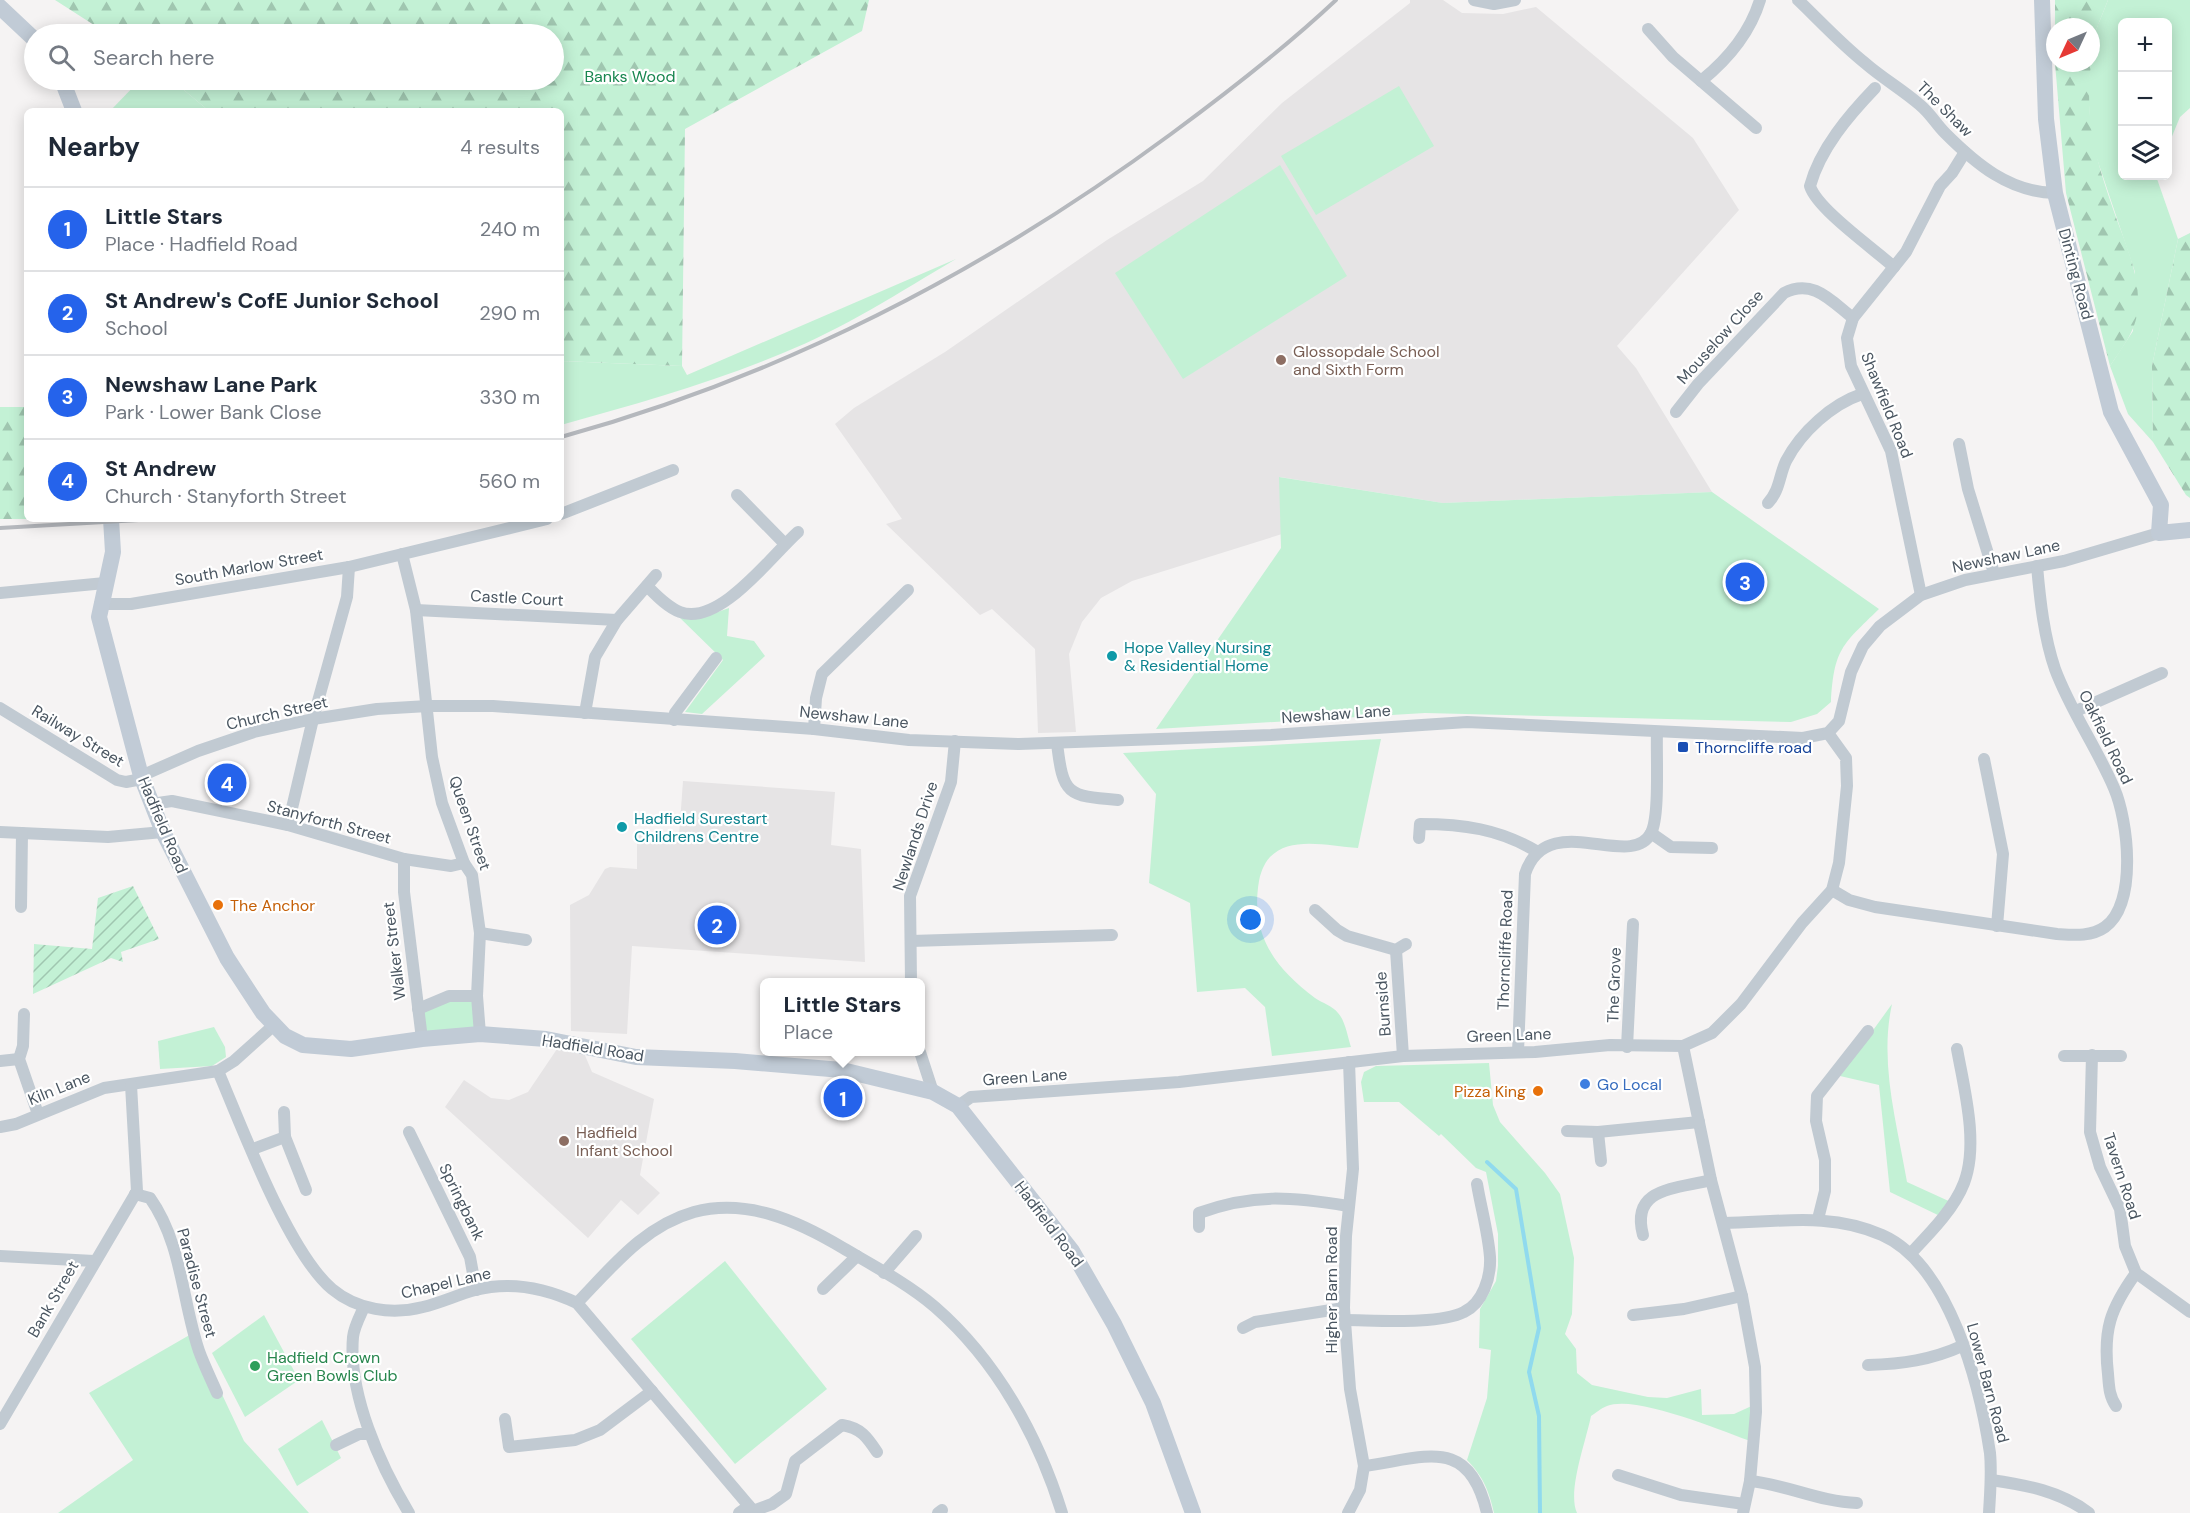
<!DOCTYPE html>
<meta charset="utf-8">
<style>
:root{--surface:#fff;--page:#f6f6f7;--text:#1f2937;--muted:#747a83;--line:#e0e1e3;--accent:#2563eb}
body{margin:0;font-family:"DM Sans",sans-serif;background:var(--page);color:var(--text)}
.controls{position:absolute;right:18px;top:18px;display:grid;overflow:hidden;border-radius:9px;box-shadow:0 3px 15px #0003}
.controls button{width:54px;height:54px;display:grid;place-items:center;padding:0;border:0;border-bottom:2px solid var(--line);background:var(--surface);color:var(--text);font:30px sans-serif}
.compass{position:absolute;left:2046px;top:18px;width:54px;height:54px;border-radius:50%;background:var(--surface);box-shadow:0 3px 15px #0003;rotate:226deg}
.you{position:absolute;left:1251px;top:920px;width:21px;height:21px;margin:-15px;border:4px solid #fff;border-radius:50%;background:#1a73e8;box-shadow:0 0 0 9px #1a73e833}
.badge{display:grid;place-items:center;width:39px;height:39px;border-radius:50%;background:var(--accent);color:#fff;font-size:20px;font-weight:700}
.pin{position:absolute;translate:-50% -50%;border:3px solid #fff;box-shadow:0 2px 6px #0006}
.popup{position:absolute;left:760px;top:978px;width:165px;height:78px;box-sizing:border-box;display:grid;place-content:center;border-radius:9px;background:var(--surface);filter:drop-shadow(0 2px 4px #0005);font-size:20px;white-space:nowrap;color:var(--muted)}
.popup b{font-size:22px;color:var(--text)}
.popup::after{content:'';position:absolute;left:50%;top:100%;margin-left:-12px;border:12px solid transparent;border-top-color:var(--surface)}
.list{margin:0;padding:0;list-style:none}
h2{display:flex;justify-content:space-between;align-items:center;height:78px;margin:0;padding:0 24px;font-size:26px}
h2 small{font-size:20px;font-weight:400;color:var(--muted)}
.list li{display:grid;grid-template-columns:39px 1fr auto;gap:18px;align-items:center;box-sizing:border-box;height:84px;padding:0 24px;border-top:2px solid var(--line)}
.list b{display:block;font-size:22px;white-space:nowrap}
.list p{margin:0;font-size:20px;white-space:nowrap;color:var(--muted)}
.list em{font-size:20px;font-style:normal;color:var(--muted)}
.icon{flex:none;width:33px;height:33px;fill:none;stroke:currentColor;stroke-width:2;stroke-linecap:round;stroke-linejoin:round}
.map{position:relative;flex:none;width:2190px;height:1513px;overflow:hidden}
.search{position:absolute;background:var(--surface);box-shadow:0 3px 15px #0003;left:24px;top:24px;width:540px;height:66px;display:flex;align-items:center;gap:15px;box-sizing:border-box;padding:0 21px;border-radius:33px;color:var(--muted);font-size:22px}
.panel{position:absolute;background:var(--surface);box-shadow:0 3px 15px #0003;left:24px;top:108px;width:540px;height:414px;border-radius:9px}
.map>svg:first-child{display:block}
.education{fill:#e6e4e5}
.green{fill:#c3f1d5}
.forest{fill:url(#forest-firs)}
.garden{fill:url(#garden-furrows)}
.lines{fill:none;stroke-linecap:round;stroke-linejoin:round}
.stream{stroke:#90daee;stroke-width:4}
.street{stroke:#c1cad2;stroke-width:12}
.secondary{stroke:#c1cbd6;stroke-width:16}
.rail{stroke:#b5b8bd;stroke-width:4}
.education-dot{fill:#8d6e63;stroke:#fff;stroke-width:2}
.culture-dot{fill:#0f9aa8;stroke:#fff;stroke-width:2}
.transit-dot{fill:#1a4fb4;stroke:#fff;stroke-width:2}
.food-dot{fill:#e8710a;stroke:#fff;stroke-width:2}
.shop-dot{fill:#3f7fe0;stroke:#fff;stroke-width:2}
.leisure-dot{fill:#2e9e5b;stroke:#fff;stroke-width:2}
.labels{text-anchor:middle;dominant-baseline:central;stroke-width:4.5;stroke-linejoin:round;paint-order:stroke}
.park-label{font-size:16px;fill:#17864f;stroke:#fff}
.street-label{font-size:16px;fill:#4a5661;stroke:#fff}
.education-label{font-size:16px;fill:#785e54;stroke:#fff;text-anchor:start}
.culture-label{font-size:16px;fill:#0d838f;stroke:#fff;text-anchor:start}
.transit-label{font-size:16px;fill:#164399;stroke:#fff;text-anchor:start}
.food-label{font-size:16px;fill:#c56008;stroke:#fff;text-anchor:start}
.shop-label{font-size:16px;fill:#366cbe;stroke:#fff;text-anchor:start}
.leisure-label{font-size:16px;fill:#27864d;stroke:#fff;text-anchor:start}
</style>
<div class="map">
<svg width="2190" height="1513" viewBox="0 0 2190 1513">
<defs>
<pattern id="forest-firs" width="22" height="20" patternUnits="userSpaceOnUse" patternTransform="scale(1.5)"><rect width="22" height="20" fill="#c3f1d5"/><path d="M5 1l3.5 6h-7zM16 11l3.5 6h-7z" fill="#a0c6b0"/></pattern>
<pattern id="garden-furrows" width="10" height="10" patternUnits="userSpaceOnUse" patternTransform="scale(1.5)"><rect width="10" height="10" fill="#c3f1d5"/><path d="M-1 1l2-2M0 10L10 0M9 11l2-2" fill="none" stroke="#a0c6b0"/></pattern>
</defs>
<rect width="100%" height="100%" fill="#f5f3f3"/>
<g class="education">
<polygon points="1410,0 1443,0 1462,13 1503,14 1536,7 1693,138 1739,210 1617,346 1636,368 1712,492 1443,503 1280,477 1282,534 1132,581 1101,598 1082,622 1069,654 1076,732 1038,733 1035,649 992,609 980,615 886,524 902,519 835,424 854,408 945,352 1107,240 1203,181 1282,103 1410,3"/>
<polygon points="683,781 835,792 831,845 861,849 865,962 632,946 627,1034 571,1031 570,905 589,895 605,869 610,867 637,869 637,835 679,837"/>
<polygon points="557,1049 584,1053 592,1072 654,1099 640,1175 660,1193 638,1215 621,1200 588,1238 445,1107 464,1080 491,1098 509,1100 528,1092"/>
</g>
<g class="green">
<polygon points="2108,0 2190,0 2190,108 2180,117 2168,146 2168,22 2122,22 2122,176 2156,176 2178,239 2152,366 2153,442 2128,414 2110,366 2133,331 2135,272 2091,141 2088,87 2094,35"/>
<polygon points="140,80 172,80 209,111 110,111"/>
<polygon points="1399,86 1434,146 1316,215 1281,156"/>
<polygon points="1280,165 1347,276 1183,379 1115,273"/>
<path d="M956 259C900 292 843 329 783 353 711 383 636 404 561 425V361L682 366 687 375Z"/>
<path d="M1279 477 1443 503 1712 492 1879 609C1842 645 1834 649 1831 702L1817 714 1791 722 1425 713 1156 729 1281 548Z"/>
<polygon points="729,608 727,636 754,641 765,656 702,714 685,712 723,660 678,616 698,619"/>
<path d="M1381 739 1358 848C1320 845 1269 830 1259 881 1250 934 1274 967 1315 998 1322 1003 1333 1006 1338 1013 1345 1020 1348 1038 1351 1047L1272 1056 1265 1007 1245 988 1197 992 1190 903 1149 883 1156 794 1123 753Z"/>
<polygon points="474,999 477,1031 426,1035 422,1011 448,1001"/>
<path d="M1892 1004C1879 1063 1897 1123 1907 1182L1953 1203 1942 1217 1890 1192 1879 1085 1840 1076Z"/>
<polygon points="214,1027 225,1047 226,1057 212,1066 160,1069 158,1041"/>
<path d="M1489 1063 1493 1105 1500 1122 1545 1173 1560 1194 1574 1258 1572 1314 1565 1334 1576 1349 1577 1373 1592 1385 1648 1397 1667 1398 1701 1389 1702 1415 1734 1414 1756 1404 1753 1442C1722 1431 1635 1394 1607 1406 1601 1408 1596 1413 1591 1416 1586 1441 1567 1492 1577 1513H1494C1489 1491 1483 1476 1467 1460L1487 1398 1491 1350 1479 1348 1480 1309 1496 1281 1498 1266V1234L1486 1172 1476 1168 1441 1134 1439 1136 1399 1102H1364L1361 1082 1364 1072 1376 1066Z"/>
<polygon points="725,1261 827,1389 735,1464 631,1339"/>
<polygon points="264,1315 299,1380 245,1417 212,1353"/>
<polygon points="193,1333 244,1441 309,1513 58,1513 133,1460 89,1393"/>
<polygon points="322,1420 341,1458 297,1486 278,1449"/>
</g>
<g class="forest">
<polygon points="55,0 869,0 862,31 685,129 682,366 561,361 561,111 209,111 172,80 554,80 554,34 108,34"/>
<polygon points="2055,0 2108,0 2094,35 2091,59 2091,27 2055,27"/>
<path d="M2055 63H2091C2084 124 2097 163 2117 220 2127 247 2139 275 2138 304 2138 328 2123 347 2110 366L2066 193Z"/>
<polygon points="2190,233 2190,498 2186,495 2153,442 2152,366 2178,239"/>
<polygon points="0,407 27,407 27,519 55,519 0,519"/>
</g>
<polygon class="garden" points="133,886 159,939 121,952 123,962 111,958 33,994 34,944 92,949 98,898"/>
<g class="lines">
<polyline class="stream" points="1487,1162 1516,1189 1539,1328 1529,1372 1539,1416 1540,1513"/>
<g class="street">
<polyline points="1474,0 1494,4 1515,0"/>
<path d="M1798 0C1820 21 1841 44 1865 63 1882 78 1903 90 1920 105 1930 113 1936 124 1945 133 1976 164 2009 192 2055 193"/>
<polyline points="1648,29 1673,57 1756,128"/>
<path d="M1701 81C1727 60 1750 33 1760 0"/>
<path d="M1875 88C1849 115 1820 149 1810 186 1817 209 1874 249 1894 267"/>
<path d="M1676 412 1698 384 1784 293C1813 278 1831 301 1853 318"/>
<polyline points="1959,444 1968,489 1994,573"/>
<polyline points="737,495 785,544"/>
<path d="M1768 503C1780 490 1779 476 1786 461 1801 432 1832 404 1862 394"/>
<polyline points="561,514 673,470"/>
<polyline points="402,554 416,610 432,757 442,803 464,863 472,875 480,933 477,996 480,1034"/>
<path d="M647 586C656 595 667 607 680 612 719 627 771 556 798 532"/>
<polyline points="0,593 105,583"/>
<polyline points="1921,595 1891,451 1851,366 1847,338 1853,318 1906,252 1940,186 1952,173 1965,152"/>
<polyline points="100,604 131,604 349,567 547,519"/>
<polyline points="416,610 617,620"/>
<polyline points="0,708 117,780 126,782 142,779"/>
<polyline points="2076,711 2162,673"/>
<polyline points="585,713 595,657 617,620 656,575"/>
<polyline points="674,720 675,713 716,658"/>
<polyline points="814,729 816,698 822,674 908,590"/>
<path d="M1057 743C1063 795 1067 796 1118 800"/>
<polyline points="1984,759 2003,854 1997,926"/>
<polyline points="141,776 198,751 254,732 313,719 377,709 428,706 493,706 814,729 909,740 1019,744 1271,735 1467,722 1803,738 1828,733 1839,721 1851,672 1863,646 1880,626 1921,595 1965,580 2064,561 2159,533"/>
<polyline points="151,804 172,801 288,825 404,859 451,866 464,863"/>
<polyline points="288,825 313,719 347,597 349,567"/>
<polyline points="0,832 108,837 163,832"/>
<polyline points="1651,833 1671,847 1712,848"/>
<path d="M1419 838 1420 824C1463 824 1499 829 1536 851"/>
<polyline points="404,859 404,892 422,1039"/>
<path d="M1832 890 1849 900 1875 907 2057 934C2073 935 2091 937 2105 927 2138 903 2128 820 2114 788 2097 748 2070 710 2055 669 2044 637 2040 600 2037 566"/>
<polyline points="21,907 22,833"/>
<polyline points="1315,910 1337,930 1347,936 1396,950 1406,944"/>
<polyline points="480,933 526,940"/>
<polyline points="911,941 1112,935"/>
<polyline points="1396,950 1403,1056"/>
<polyline points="911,982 910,896 951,782 955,741"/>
<polyline points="418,1009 449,996 477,996"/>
<polyline points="24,1014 23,1046 19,1059 38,1114"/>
<polyline points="1683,1046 1711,1180 1742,1296 1755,1367 1756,1412 1750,1481 1743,1513"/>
<polyline points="1627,1047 1633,924"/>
<polyline points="920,1052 933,1092"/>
<path d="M1518 1052 1525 874C1547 807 1631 872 1651 833 1660 816 1656 754 1657 732"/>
<polyline points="2092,1055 2090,1132 2100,1167 2120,1209 2125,1246 2136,1273 2190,1312"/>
<polyline points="2064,1056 2121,1056"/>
<polyline points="0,1061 19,1059"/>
<path d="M218 1071C242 1127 288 1252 332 1289 357 1310 392 1315 423 1307 440 1303 457 1295 475 1290 510 1281 545 1288 577 1303L755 1513"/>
<polyline points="958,1106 971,1097 1179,1082 1403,1056 1535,1052 1610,1045 1683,1046 1712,1033 1741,1004 1802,923 1832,890 1839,863 1847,786 1846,758 1828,733"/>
<polyline points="284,1112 285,1137 306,1190"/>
<polyline points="0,1127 16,1124 104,1088 218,1071 234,1061 273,1026"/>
<polyline points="1567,1131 1598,1132 1699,1122"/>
<polyline points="409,1132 470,1257 476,1290"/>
<polyline points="1598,1132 1601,1161"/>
<polyline points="253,1149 285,1137"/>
<path d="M135 1194 150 1198C182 1243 182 1301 199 1351 204 1365 211 1379 217 1393"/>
<polyline points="1818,1219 1825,1191 1825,1160 1816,1121 1817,1096 1868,1031"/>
<path d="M1724 1223C1779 1222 1831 1212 1882 1235 1950 1265 1980 1386 1990 1453 1992 1473 1990 1494 1989 1513"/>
<path d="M1199 1227V1213C1253 1193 1292 1197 1348 1206"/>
<path d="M1643 1235C1630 1187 1677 1189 1711 1180"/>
<path d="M1911 1253C1930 1233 1954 1209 1964 1183 1979 1144 1964 1088 1957 1049"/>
<polyline points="0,1256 94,1261"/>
<polyline points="884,1273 916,1236"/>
<polyline points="823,1289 857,1256"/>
<path d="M577 1303C612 1267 644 1226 694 1212 747 1198 798 1221 843 1248 874 1266 908 1284 935 1307 997 1361 1038 1436 1062 1513"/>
<path d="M364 1307C360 1316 354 1327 353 1337 348 1394 380 1465 409 1513"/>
<polyline points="1633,1315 1684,1309 1742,1296"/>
<path d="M1345 1320C1374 1320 1439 1325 1464 1312 1483 1303 1491 1277 1490 1257 1488 1232 1481 1208 1477 1184"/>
<polyline points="1243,1328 1255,1322 1344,1308"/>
<path d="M1868 1365C1902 1364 1931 1360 1962 1346"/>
<path d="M2116 1406C2109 1396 2109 1386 2108 1374 2103 1330 2110 1309 2136 1273"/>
<polyline points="505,1419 509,1447 575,1440 600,1430 652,1391"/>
<polyline points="0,1424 137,1191 131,1085"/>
<polyline points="336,1445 359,1434 370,1434"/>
<path d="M1364 1466C1425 1458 1469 1435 1487 1513"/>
<polyline points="1618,1475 1681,1495 1744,1504"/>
<path d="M1991 1480C2026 1485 2060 1491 2089 1513"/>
<path d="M1750 1481C1788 1485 1820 1502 1857 1503"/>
<path d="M753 1511 772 1504 786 1494 795 1461 842 1425C861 1428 867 1437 877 1452"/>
<polyline points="739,1513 749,1506"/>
<polyline points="938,1513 942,1510"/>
<polyline points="1348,1513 1360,1490 1364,1466 1350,1389 1344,1308 1346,1236 1353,1169 1349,1062"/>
</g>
<g class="secondary">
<polyline points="2042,0 2046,119 2055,193 2111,412 2161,505 2159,533 2190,530"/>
<polyline points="0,7 34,39"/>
<polyline points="62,80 74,111"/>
<polyline points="111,519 113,552 99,617 141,776 163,832 227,958 263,1013 285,1036 303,1045 351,1049 422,1039 480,1034 546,1039 636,1057 735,1061 842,1070 933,1092 958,1106 1072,1251 1114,1324 1153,1403 1193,1513"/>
</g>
<g class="rail">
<path d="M561 437C782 376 987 270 1171 134 1228 92 1284 49 1336 0"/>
<polyline points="0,528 156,519"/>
</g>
</g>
<g class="education-dot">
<circle cx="1281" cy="360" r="6"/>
<circle cx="564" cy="1141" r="6"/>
</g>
<g class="culture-dot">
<circle cx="1112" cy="656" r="6"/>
<circle cx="622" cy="827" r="6"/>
</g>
<rect class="transit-dot" x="1677" y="741" width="12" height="12" rx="3"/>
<g class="food-dot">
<circle cx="218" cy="905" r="6"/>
<circle cx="1538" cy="1091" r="6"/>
</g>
<circle class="shop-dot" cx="1585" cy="1084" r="6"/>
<circle class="leisure-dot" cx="255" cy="1366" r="6"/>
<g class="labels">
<g class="park-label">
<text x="630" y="76">Banks Wood</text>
</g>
<g class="street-label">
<text transform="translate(1945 109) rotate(45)">The Shaw</text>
<text transform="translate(2076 274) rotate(75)">Dinting Road</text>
<text transform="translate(1720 337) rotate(-48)">Mouselow Close</text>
<text transform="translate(1887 405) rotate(68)">Shawfield Road</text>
<text transform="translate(2006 556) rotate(-12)">Newshaw Lane</text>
<text transform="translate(249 567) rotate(-10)">South Marlow Street</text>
<text transform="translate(517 598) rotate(3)">Castle Court</text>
<text transform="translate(277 713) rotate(-13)">Church Street</text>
<text transform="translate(1336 714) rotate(-4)">Newshaw Lane</text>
<text transform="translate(854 717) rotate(6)">Newshaw Lane</text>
<text transform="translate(78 736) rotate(31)">Railway Street</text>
<text transform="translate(2106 737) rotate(64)">Oakfield Road</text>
<text transform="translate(329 822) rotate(15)">Stanyforth Street</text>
<text transform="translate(470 823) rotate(71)">Queen Street</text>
<text transform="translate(163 825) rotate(67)">Hadfield Road</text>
<text transform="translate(915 836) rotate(-72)">Newlands Drive</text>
<text transform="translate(1505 950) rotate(-88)">Thorncliffe Road</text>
<text transform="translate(394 951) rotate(-97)">Walker Street</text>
<text transform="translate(1614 985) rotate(-88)">The Grove</text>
<text transform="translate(1383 1004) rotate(-94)">Burnside</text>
<text transform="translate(1509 1035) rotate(-2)">Green Lane</text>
<text transform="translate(593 1048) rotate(9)">Hadfield Road</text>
<text transform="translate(1025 1077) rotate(-4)">Green Lane</text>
<text transform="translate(59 1088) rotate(-22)">Kiln Lane</text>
<text transform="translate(2122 1176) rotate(72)">Tavern Road</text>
<text transform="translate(462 1202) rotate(64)">Springbank</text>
<text transform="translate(1049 1224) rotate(53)">Hadfield Road</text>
<text transform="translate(197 1283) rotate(75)">Paradise Street</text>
<text transform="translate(446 1283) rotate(-13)">Chapel Lane</text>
<text transform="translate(1331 1290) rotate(-90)">Higher Barn Road</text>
<text transform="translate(53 1299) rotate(-60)">Bank Street</text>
<text transform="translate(1988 1383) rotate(75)">Lower Barn Road</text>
</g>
<g class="education-label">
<text x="1293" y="351">Glossopdale School<tspan x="1293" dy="18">and Sixth Form</tspan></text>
<text x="576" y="1132">Hadfield<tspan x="576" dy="18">Infant School</tspan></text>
</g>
<g class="culture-label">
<text x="1124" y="647">Hope Valley Nursing<tspan x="1124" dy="18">&amp; Residential Home</tspan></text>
<text x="634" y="818">Hadfield Surestart<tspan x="634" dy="18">Childrens Centre</tspan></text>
</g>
<g class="transit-label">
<text x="1695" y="747">Thorncliffe road</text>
</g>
<g class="food-label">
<text x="230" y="905">The Anchor</text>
<text x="1526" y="1091" text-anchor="end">Pizza King</text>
</g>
<g class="shop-label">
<text x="1597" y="1084">Go Local</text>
</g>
<g class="leisure-label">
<text x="267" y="1357">Hadfield Crown<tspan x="267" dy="18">Green Bowls Club</tspan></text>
</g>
</g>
</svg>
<div class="controls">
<button>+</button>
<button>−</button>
<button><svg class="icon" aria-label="layers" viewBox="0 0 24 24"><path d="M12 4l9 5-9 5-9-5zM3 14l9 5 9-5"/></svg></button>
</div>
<svg class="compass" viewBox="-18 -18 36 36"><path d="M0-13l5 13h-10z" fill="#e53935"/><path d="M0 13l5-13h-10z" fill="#747a83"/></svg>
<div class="you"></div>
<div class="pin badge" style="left:843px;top:1098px">1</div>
<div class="popup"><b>Little Stars</b>Place</div>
<div class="pin badge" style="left:717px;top:925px">2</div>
<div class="pin badge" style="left:1745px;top:582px">3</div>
<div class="pin badge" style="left:227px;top:783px">4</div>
<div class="search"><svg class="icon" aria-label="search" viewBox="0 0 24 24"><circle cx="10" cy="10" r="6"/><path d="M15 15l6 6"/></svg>Search here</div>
<section class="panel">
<h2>Nearby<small>4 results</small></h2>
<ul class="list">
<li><span class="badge">1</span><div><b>Little Stars</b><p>Place · Hadfield Road</p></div><em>240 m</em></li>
<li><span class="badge">2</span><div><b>St Andrew's CofE Junior School</b><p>School</p></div><em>290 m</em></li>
<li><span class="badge">3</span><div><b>Newshaw Lane Park</b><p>Park · Lower Bank Close</p></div><em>330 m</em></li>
<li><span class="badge">4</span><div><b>St Andrew</b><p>Church · Stanyforth Street</p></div><em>560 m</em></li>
</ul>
</section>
</div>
